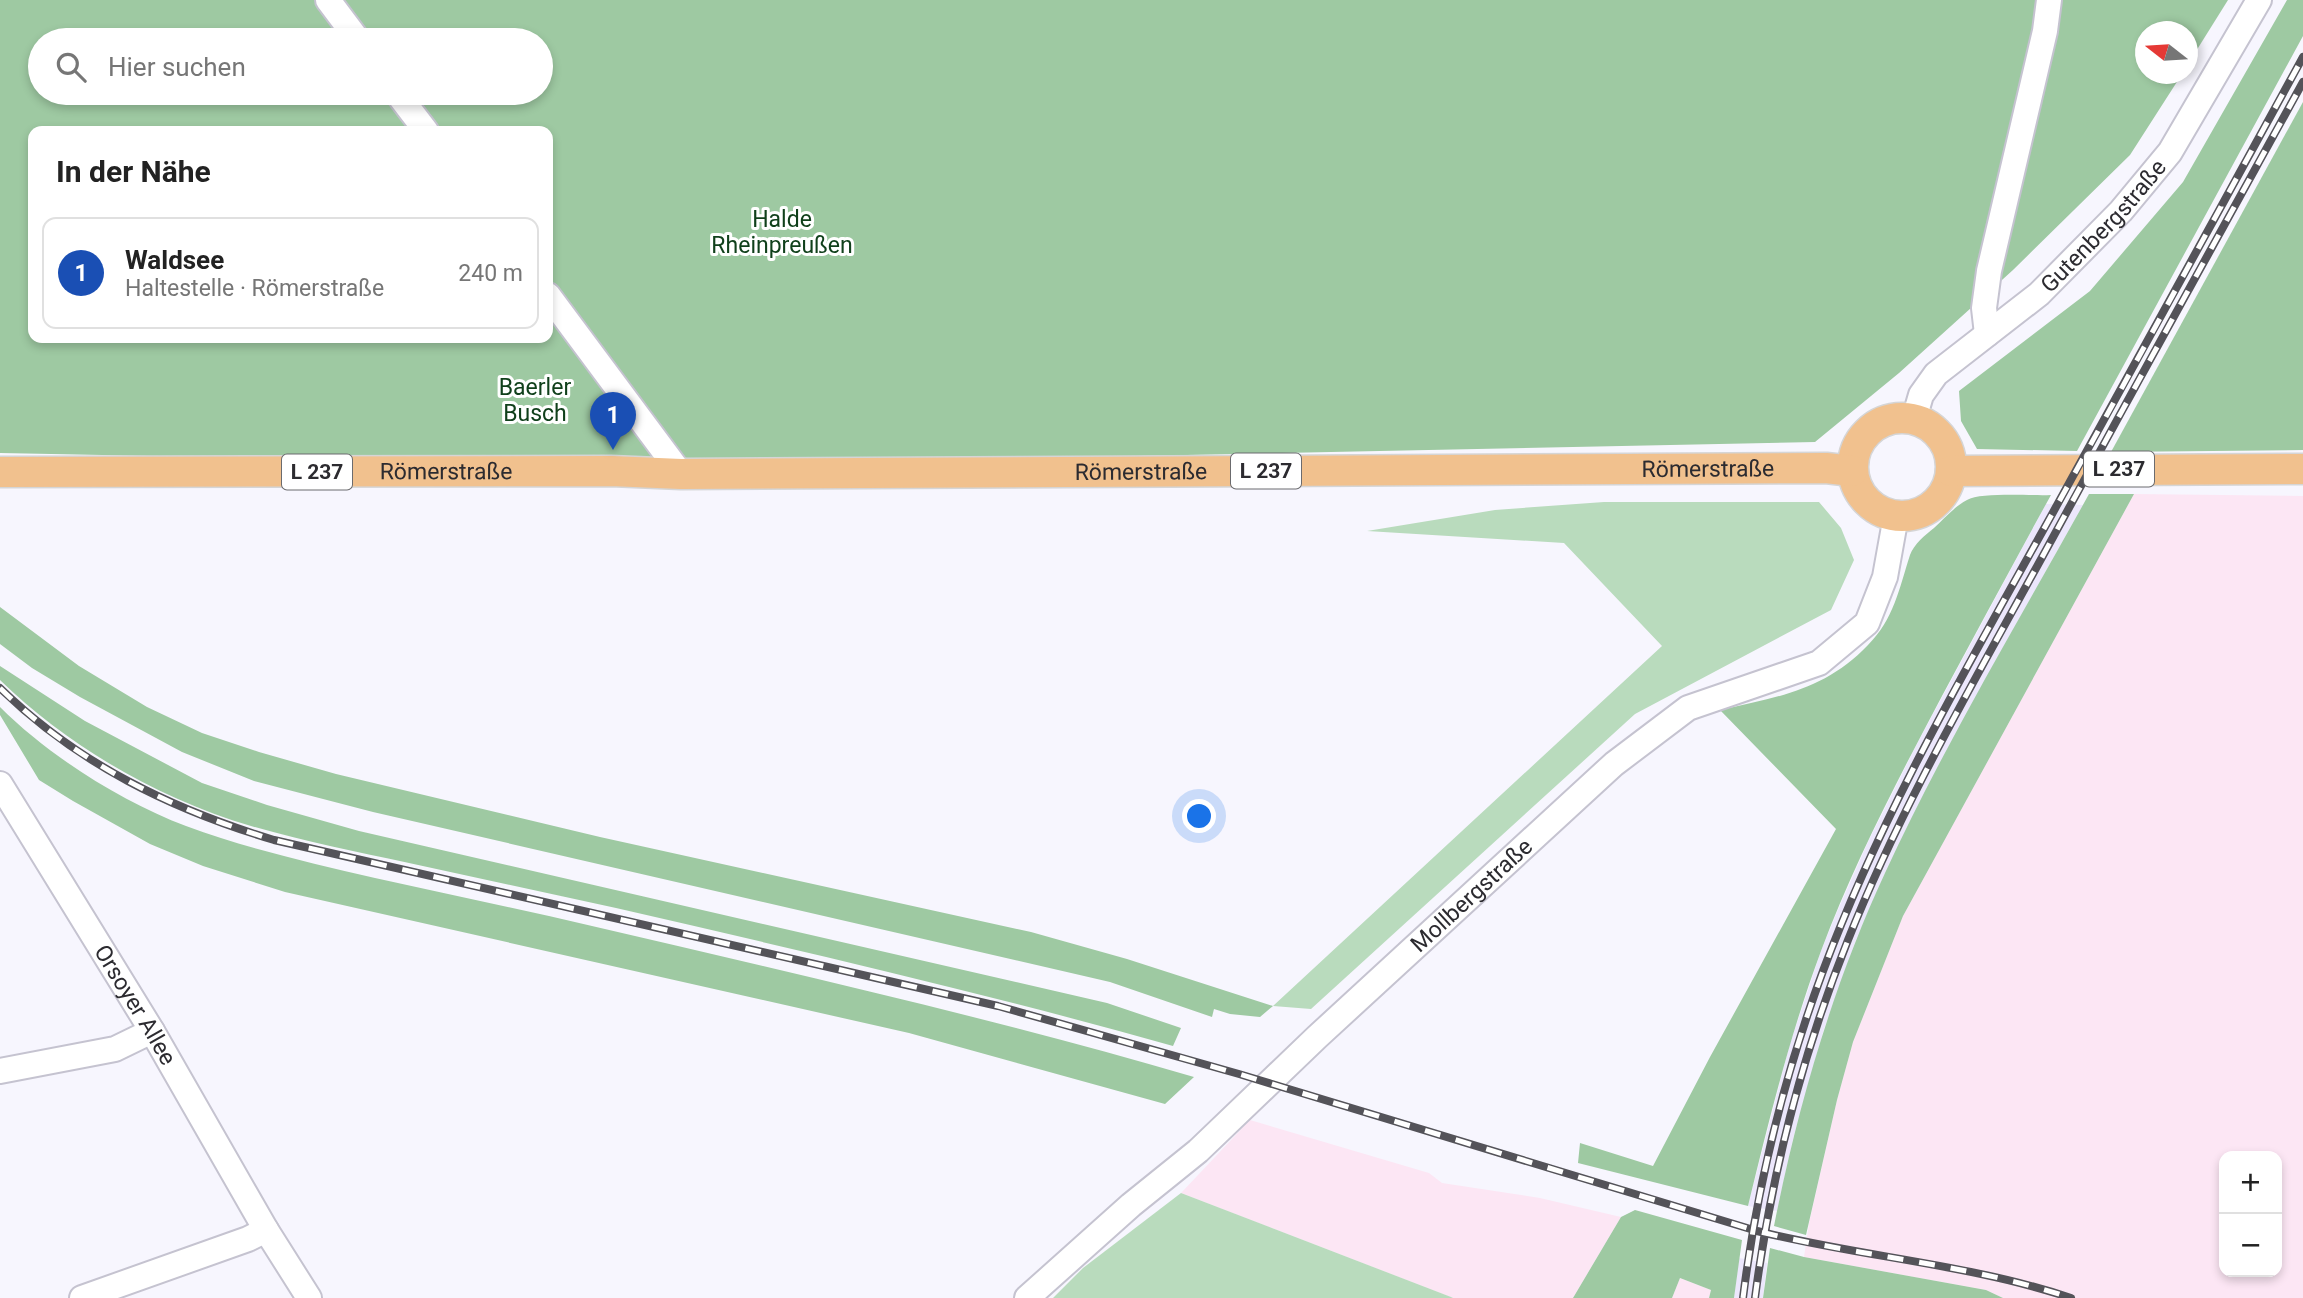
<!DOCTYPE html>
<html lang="de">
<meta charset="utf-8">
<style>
:root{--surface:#fff;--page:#f2f2f2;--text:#222;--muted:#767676;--line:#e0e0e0;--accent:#1f6475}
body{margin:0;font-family:Roboto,sans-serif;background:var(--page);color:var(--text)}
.controls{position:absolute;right:21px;bottom:21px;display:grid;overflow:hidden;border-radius:14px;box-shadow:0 4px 10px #0003}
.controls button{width:63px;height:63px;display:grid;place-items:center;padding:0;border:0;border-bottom:2px solid var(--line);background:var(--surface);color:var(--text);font:35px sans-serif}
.compass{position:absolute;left:2135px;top:21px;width:63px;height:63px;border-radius:50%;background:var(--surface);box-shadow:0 4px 10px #0003;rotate:287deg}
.you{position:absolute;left:1200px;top:817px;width:24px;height:24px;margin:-18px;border:5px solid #fff;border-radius:50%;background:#1a73e8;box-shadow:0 0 0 10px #1a73e833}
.badge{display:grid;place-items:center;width:46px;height:46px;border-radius:50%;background:var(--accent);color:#fff;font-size:23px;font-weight:700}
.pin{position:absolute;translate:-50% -58px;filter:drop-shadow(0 2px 4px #0008)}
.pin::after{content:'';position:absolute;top:37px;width:24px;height:21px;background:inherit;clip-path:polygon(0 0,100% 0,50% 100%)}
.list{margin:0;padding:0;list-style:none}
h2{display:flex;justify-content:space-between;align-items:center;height:91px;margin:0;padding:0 28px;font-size:30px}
h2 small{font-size:23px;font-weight:400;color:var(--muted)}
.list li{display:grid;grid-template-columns:46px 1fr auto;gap:21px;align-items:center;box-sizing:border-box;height:112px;margin:0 14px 14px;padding:0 14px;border:2px solid var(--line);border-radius:14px}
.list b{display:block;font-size:26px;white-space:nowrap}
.list p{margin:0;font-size:23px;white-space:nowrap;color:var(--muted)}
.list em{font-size:23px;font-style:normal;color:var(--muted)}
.icon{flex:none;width:38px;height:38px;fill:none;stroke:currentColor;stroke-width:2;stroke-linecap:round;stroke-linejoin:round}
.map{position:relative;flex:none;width:2303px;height:1298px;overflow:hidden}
.search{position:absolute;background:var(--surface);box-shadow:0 4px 10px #0003;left:28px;top:28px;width:525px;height:77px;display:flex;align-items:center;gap:18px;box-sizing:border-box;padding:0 24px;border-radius:38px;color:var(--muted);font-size:26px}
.panel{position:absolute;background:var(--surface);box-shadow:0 4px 10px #0003;left:28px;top:126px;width:525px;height:217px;border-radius:14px}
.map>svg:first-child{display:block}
.industrial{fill:#fce6f4;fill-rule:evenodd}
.built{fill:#ece7fc}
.green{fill:#b9dbbd}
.forest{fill:#9ec9a2;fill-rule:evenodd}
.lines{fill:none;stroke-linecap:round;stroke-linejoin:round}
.minor-casing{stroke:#c5c3d0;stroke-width:28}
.major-casing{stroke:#d5d5d6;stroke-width:33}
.minor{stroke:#fff;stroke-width:24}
.major{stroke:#f1c18e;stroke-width:30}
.rail-casing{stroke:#545359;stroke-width:8}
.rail{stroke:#fff;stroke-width:5;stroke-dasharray:16;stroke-linecap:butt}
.labels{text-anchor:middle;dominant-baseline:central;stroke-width:6;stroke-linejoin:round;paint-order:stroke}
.shield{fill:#fff;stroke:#6b6b6e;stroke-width:2}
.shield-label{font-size:21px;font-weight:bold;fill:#2c2b30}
.park-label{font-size:23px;fill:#10401b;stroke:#fff}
.street-label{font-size:23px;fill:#2c2b30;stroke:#fff}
</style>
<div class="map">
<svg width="2303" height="1298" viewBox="0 0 2303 1298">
<rect width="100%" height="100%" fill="#f7f6fe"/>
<g class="industrial">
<path d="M2134 494 2303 496V1298H2003L1986 1290 1804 1257 1809 1223 1837 1100 1853 1042 1903 916ZM2224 1156H2277V1272H2224Z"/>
<polygon points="1250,1120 1429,1173 1442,1183 1540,1198 1621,1217 1573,1298 1453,1298 1181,1193"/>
<polygon points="1680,1278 1711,1290 1709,1298 1672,1298"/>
</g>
<g class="built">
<polygon points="2046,504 2083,505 1990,671 1885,873 1856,940 1824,1029 1794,1135 1777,1211 1748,1206 1789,1047 1821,951 1837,912 1868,842 1918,742"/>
<polygon points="1739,1258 1767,1263 1763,1298 1734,1298"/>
</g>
<g class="green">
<polygon points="1604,502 1819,502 1841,528 1854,560 1831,610 1635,714 1311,1009 1273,1006 1662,646 1564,543 1367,531 1495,510"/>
<polygon points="1181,1193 1451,1297 1453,1298 1053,1298 1083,1268"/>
</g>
<g class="forest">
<path d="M0 0H2228L2188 64V32H2146V74H2182L2130 155 2013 270 1899 373 1815 442 658 466 0 453ZM40 40H541V93H40ZM33 131H548V338H33Z"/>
<polygon points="2287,0 2303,0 2303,36 2077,451 1977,449 1961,421 1959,391 2090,291 2183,182"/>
<polygon points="2303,102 2303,450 2111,452"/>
<path d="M2089 494H2134L1903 916 1853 1042 1837 1100 1806 1235 1774 1226C1798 1105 1833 985 1885 873 1945 743 2020 619 2089 494Z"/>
<path d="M2051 495C2014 562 1978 629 1942 696 1898 779 1854 863 1821 951 1790 1034 1769 1120 1748 1206L1578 1163 1580 1143 1653 1166 1710 1057 1836 829 1720 710C1778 697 1825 690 1868 645 1894 619 1899 589 1910 555 1914 544 1925 535 1934 528 1944 519 1955 506 1967 500 1981 492 2032 496 2051 495Z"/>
<polygon points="0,607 79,666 147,707 202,733 259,752 336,774 600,837 1031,932 1127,959 1273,1006 1260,1017 1230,1014 1214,1009 1212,1017 1110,982 373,812 254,781 182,752 80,697 32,668 0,644"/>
<path d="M0 666 85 721 202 783 267 805 359 831 1107 1003 1181 1028 1173 1046C989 994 802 951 616 908 547 893 478 878 409 863 356 852 303 841 251 826 159 799 69 747 0 680Z"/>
<path d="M0 707C49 756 122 802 186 826 248 849 311 863 375 878 447 894 520 909 592 926 793 973 996 1019 1194 1077L1165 1104 909 1033 285 892 203 866 150 844 73 801 39 780 0 715Z"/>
<polygon points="1635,1210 1742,1240 1734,1298 1709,1298 1711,1290 1680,1278 1672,1298 1573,1298 1621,1217"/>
<polygon points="1770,1248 1804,1257 1986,1290 2003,1298 1763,1298"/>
</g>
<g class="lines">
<defs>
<g id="minor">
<polyline points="328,0 358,40"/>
<polyline points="397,93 426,131"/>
<polyline points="548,295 681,474"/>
<polyline points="1987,334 1984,308 1989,271 2045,31 2049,0"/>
<path id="s1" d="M1914 419 1921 395 1936 374 2039 294 2121 211 2170 152 2259 0"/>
<path id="s2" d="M0 784 152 1031 266 1230 309 1298"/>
<polyline points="0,1071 115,1049 152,1031"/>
<polyline points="82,1298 248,1239 266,1230"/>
<path id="s3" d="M1027 1298 1131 1205 1198 1151 1317 1037 1614 764 1688 708 1819 663 1867 623 1885 577 1896 516"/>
</g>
<g id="major">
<circle cx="1902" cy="467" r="49"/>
<polyline points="1951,471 2303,469"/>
<path id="s4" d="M0 472 611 471 681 474 1826 468 1852 471"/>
</g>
</defs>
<use href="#minor" class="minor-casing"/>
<use href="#major" class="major-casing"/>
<use href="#minor" class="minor"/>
<use href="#major" class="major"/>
<defs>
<g id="rail">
<path d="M0 688C78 764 171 809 274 840L998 1006 1239 1074 1757 1231C1861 1257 1970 1264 2071 1298"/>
<path d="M1743 1298C1757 1186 1784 1076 1823 971 1882 812 1969 664 2051 516 2136 363 2219 210 2303 57"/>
<path d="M1755 1298C1771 1175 1802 1055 1848 940 1900 809 1972 685 2040 561 2127 401 2215 242 2303 82"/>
</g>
</defs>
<use href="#rail" class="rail-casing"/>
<use href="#rail" class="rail"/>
</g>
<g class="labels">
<g class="shield">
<rect x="2084" y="451.5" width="70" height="35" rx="5"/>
<rect x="1231" y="453.5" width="70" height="35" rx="5"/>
<rect x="282" y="454.5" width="70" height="35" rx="5"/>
</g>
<g class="shield-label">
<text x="2119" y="469">L 237</text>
<text x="1266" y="471">L 237</text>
<text x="317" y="472">L 237</text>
</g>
<g class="park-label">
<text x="782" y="219">Halde<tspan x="782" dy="26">Rheinpreußen</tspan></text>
<text x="535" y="387">Baerler<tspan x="535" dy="26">Busch</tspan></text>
</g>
<g class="street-label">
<text stroke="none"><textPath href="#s1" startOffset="275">Gutenbergstraße</textPath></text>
<text stroke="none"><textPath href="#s4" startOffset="1708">Römerstraße</textPath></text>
<text stroke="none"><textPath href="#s4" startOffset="1141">Römerstraße</textPath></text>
<text stroke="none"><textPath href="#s4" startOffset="446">Römerstraße</textPath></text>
<text stroke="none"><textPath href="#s3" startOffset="600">Mollbergstraße</textPath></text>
<text stroke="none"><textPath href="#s2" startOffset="259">Orsoyer Allee</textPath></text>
</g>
</g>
</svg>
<div class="controls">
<button>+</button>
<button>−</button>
</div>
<svg class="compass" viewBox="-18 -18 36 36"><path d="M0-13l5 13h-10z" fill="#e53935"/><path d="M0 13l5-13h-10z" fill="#767676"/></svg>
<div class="you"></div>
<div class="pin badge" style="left:613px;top:450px;background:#1a4fb4">1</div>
<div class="search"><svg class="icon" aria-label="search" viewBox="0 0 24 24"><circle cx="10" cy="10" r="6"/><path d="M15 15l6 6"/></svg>Hier suchen</div>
<section class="panel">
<h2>In der Nähe<small></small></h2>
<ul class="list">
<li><span class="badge" style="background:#1a4fb4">1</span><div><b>Waldsee</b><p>Haltestelle · Römerstraße</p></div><em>240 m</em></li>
</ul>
</section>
</div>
